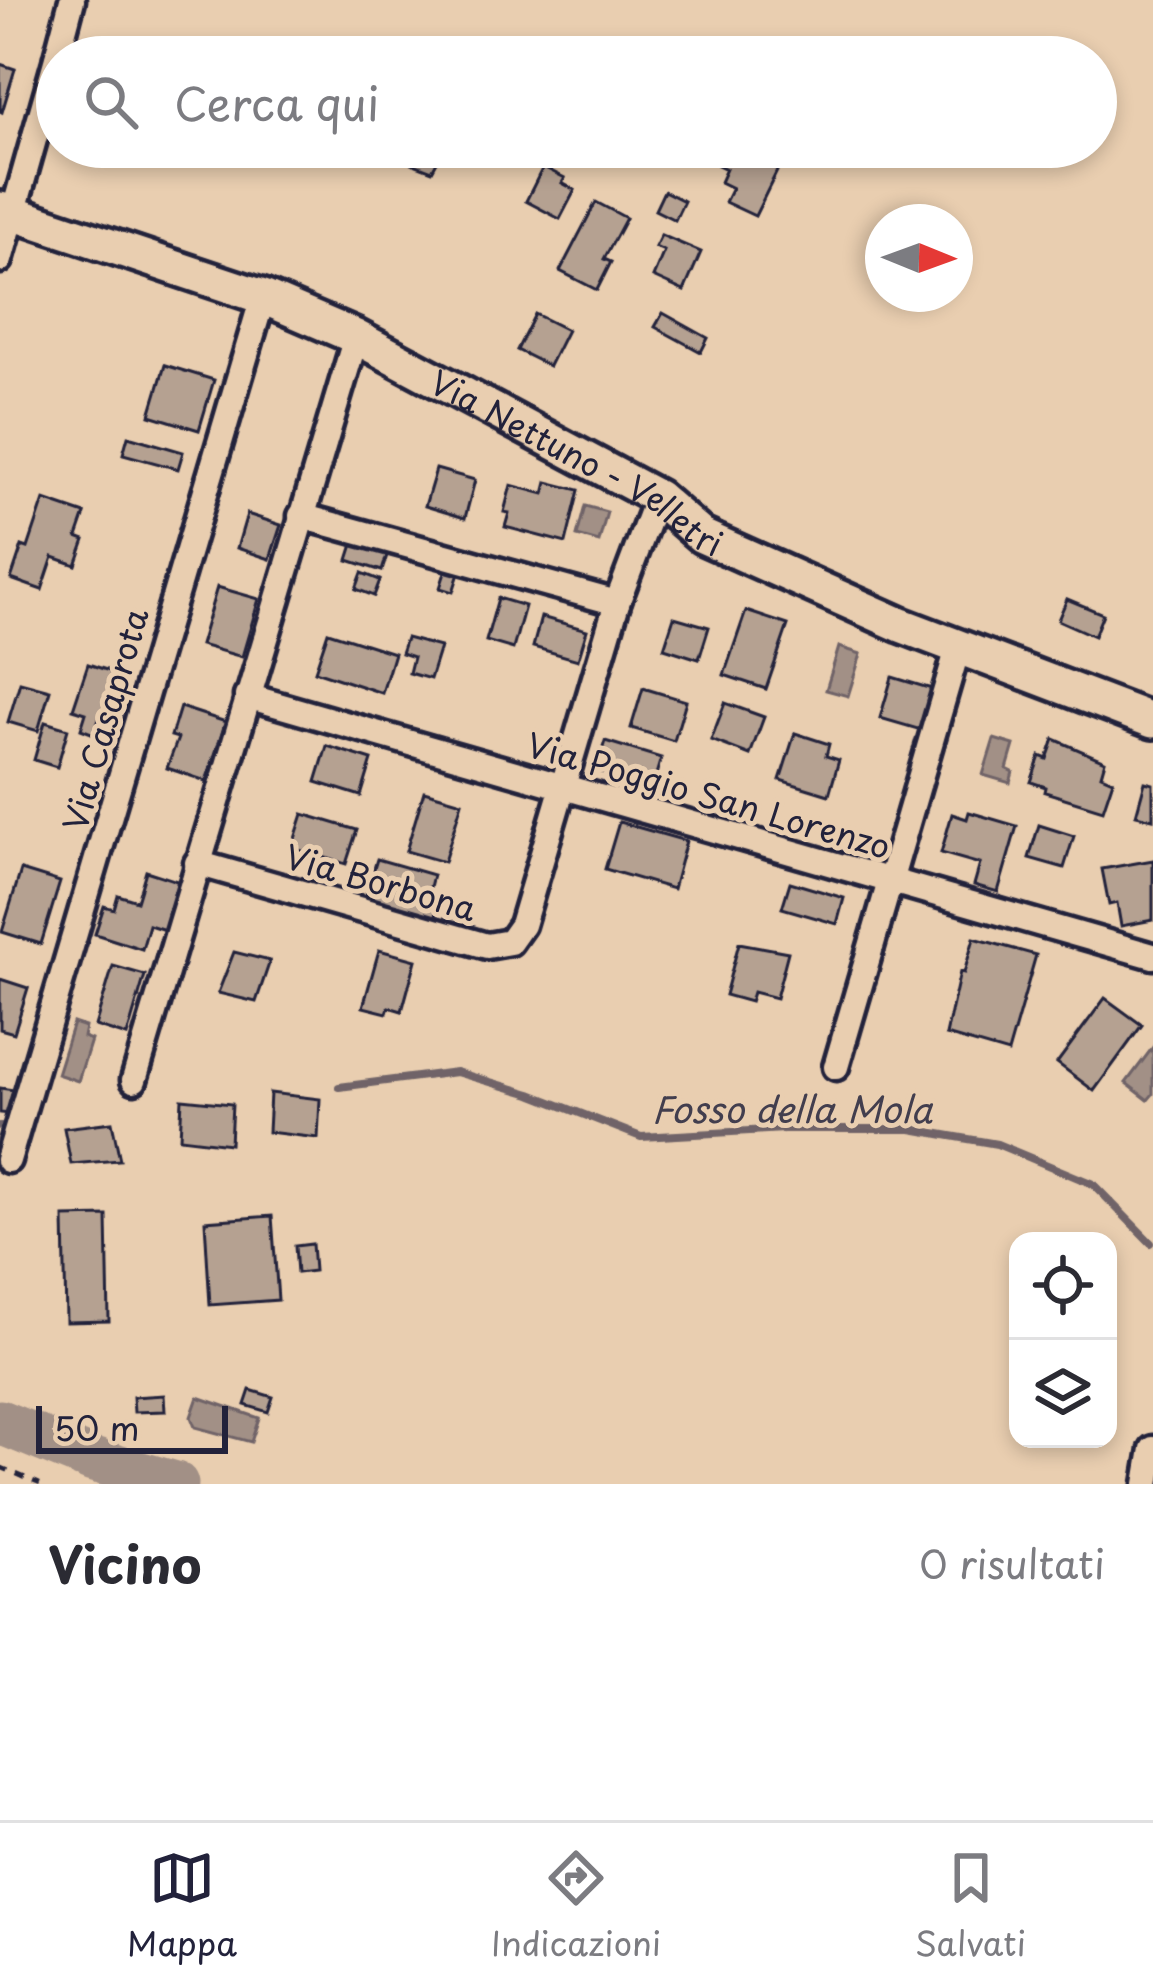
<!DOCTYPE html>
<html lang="it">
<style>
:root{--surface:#fff;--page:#f2f2f3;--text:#2b2b33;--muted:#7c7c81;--line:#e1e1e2;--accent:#22223b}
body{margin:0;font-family:"Playpen Sans",sans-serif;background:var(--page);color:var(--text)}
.controls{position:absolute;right:36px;bottom:36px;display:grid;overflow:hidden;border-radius:24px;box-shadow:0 6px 18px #0003}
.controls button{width:108px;height:108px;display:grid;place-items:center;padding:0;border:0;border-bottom:3px solid var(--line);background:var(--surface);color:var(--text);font:60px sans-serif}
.compass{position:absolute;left:865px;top:204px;width:108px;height:108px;border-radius:50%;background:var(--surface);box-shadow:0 6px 18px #0003;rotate:91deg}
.scale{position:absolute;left:36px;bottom:30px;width:192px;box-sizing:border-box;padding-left:12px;border:6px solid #22223b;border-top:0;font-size:33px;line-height:42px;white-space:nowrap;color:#22223b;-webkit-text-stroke:9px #e9ceb0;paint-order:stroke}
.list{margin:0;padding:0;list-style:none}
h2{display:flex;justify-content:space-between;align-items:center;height:156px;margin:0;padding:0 48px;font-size:51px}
h2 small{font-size:39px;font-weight:400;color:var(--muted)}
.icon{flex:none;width:66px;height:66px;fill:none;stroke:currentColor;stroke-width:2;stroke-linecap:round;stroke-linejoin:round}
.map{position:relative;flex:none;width:1153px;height:1484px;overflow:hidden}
.search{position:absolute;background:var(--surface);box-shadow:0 6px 18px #0003;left:36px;right:36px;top:36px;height:132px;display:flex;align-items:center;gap:30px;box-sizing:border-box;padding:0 42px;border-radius:66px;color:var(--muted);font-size:45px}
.sheet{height:336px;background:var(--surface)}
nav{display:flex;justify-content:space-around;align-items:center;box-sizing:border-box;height:168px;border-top:3px solid var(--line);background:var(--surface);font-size:33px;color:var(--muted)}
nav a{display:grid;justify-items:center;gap:6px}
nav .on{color:var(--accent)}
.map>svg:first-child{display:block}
.water{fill:#a29086;stroke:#6f6468;stroke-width:3}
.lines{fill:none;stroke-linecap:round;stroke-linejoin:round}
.stream{stroke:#6f6468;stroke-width:8}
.river{stroke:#a29086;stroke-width:45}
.building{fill:#b5a191;stroke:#22223b;stroke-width:3}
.minor-casing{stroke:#22223b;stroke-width:33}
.secondary-casing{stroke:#22223b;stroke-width:42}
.path{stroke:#22223b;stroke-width:4.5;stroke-dasharray:9 9;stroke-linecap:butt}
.minor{stroke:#e9ceb0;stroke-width:24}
.secondary{stroke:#e9ceb0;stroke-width:33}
.labels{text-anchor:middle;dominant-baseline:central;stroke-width:10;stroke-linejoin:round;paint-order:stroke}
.street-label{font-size:33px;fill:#22223b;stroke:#e9ceb0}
.water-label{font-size:36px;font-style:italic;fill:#423e4e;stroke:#e9ceb0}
</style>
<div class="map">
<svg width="1153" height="1484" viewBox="0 0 1153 1484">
<rect width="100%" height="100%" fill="#e9ceb0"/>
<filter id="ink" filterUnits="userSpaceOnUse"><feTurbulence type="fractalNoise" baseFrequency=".00833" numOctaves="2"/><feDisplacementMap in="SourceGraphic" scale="24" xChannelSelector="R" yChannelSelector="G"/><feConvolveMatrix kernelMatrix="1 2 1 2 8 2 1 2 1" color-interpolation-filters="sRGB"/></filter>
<g filter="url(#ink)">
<g class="water">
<polygon points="585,506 607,512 599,542 577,536"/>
<polygon points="839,647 861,654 848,696 826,690"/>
<polygon points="994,739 1014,745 1007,769 1013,772 1010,783 983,775"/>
<polygon points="73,1023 85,1027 83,1037 91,1040 78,1081 57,1074"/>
<polygon points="1153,1047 1153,1094 1148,1100 1126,1083"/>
<polygon points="198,1397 259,1418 251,1442 195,1427 191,1417"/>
</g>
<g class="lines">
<g class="stream">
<polyline points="339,1087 456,1072 531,1094 641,1137 785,1129 911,1129 997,1144 1093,1184 1151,1243"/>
<polyline points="0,1126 1,1126"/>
</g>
<polyline class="river" points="0,1422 93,1460 176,1484"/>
</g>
<g class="building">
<polygon points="0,64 15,69 2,112 0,111"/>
<polygon points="404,147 445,147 432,171 398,158"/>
<polygon points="727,147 764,147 784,157 755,216 725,202 732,188 720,182 726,169 718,165"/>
<polygon points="543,167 565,178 562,183 575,190 560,219 526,201"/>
<polygon points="664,191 684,201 675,220 655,210"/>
<polygon points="596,202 626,218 604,259 611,262 597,290 560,271"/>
<polygon points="661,235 701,252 684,291 653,277 664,251 655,247"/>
<polygon points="663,313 708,338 701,352 655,327"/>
<polygon points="535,314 567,330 549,366 517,350"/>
<polygon points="165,365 214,380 199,430 150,415"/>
<polygon points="128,436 183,452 178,469 123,454"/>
<polygon points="436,469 475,480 465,518 425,506"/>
<polygon points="547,482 579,490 566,543 505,527 509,513 504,512 511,485 544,494"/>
<polygon points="44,500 85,514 77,537 85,540 76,565 53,557 42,590 11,579 22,546 28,548"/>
<polygon points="247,514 281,525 270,559 237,548"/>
<polygon points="355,538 389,549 382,571 348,560"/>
<polygon points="448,563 461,567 453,592 440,588"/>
<polygon points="362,573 380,580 374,596 356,589"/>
<polygon points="217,587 259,599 242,657 200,645"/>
<polygon points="498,598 525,606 513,649 486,641"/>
<polygon points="1067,599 1103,614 1094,636 1058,620"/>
<polygon points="746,611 788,625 766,689 724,675"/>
<polygon points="541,617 587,630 578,660 533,647"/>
<polygon points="674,617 709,627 699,659 664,648"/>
<polygon points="328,632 394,653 382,693 315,671"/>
<polygon points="406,638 440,647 430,679 409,673 413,657 401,653"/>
<polygon points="88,664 122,675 107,721 99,719 94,734 81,729 86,713 73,709"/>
<polygon points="892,677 932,689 921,730 880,718"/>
<polygon points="20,682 50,690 38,731 8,722"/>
<polygon points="643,688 686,701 674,741 631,728"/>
<polygon points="725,703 764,717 750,755 711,740"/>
<polygon points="180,707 226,722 206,781 167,768 178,738 171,736"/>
<polygon points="45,722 68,729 57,767 34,760"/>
<polygon points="795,733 829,744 826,756 839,760 829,795 780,780"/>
<polygon points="1054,739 1105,761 1101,775 1113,780 1103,810 1045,792 1046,787 1031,782 1040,756 1047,759"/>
<polygon points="605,741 661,758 652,788 596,770"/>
<polygon points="327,746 372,760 361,796 316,782"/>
<polygon points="1145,782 1153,784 1153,819 1136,815"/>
<polygon points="424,791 462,802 444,862 406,851"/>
<polygon points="969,812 1017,826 998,892 974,885 980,864 941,853 952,814 967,819"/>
<polygon points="303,814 357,830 346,864 292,848"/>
<polygon points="619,822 686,841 673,889 605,869"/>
<polygon points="1039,825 1074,836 1064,868 1029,858"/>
<polygon points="377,859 433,875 427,899 440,903 434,921 364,901"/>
<polygon points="1153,860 1153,920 1121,926 1117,903 1109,905 1102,869"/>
<polygon points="21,870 60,882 41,944 2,932"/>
<polygon points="146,871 180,882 165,930 149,925 142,949 95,934 104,906 114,909 118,895 137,901"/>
<polygon points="790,882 844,898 837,924 782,908"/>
<polygon points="974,938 1036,955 1008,1053 946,1035 960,972 964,973"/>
<polygon points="739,943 788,952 776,998 753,992 750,1002 725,995"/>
<polygon points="379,950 416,960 402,1011 389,1007 387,1013 363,1007"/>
<polygon points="234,952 270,961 256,1002 218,993"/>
<polygon points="113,966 145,975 127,1036 95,1026"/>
<polygon points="0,979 28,988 14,1033 0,1029"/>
<polygon points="1105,998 1142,1025 1094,1091 1057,1063"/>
<polygon points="0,1088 14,1090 11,1114 0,1113"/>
<polygon points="270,1093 320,1099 318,1138 268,1132"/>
<polygon points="182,1099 232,1104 230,1144 180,1138"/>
<polygon points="112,1122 120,1160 71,1164 64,1128"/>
<polygon points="107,1216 109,1321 66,1322 64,1217"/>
<polygon points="272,1216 278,1300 210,1305 205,1221"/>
<polygon points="312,1244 314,1271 297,1273 295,1246"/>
<polygon points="250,1390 273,1397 268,1412 245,1405"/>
<polygon points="164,1395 165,1411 134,1412 133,1397"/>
</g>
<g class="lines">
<defs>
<g id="minor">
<polyline points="57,57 72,0"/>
<polyline points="0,260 57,58"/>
<polyline points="301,516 617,603"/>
<polyline points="247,696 1153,956"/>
<polyline points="197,863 487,946 510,942 522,925 617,603 657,497"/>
<polyline points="836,1067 958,648"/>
<polyline points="134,1080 356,337"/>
<polyline points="8,1160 263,297"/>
<polyline points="1147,1484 1153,1449"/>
</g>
<g id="secondary">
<path id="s1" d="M0 209 263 297 356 337 657 497 702 536 901 625 1153 721"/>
</g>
</defs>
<use href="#minor" class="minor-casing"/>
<use href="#secondary" class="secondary-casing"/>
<polyline class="path" points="0,1467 40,1484"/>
<use href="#minor" class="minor"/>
<use href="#secondary" class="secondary"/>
</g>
</g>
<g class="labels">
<g class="street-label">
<text stroke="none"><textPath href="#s1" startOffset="633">Via Nettuno - Velletri</textPath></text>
<text transform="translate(104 719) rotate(-74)">Via Casaprota</text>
<text transform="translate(709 794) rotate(16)">Via Poggio San Lorenzo</text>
<text transform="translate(381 881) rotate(16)">Via Borbona</text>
</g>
<g class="water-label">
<text x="792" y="1108">Fosso della Mola</text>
</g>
</g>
</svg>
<div class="controls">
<button><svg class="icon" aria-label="locate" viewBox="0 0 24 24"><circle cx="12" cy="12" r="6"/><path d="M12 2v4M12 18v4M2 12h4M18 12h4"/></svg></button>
<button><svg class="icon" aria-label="layers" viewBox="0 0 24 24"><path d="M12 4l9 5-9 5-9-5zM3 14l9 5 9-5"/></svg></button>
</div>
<svg class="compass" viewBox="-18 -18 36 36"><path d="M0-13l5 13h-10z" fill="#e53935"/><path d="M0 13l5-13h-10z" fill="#7c7c81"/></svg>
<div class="scale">50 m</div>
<div class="search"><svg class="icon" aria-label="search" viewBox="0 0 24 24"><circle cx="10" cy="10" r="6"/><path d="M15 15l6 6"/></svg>Cerca qui</div>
</div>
<section class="sheet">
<h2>Vicino<small>0 risultati</small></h2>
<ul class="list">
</ul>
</section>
<nav>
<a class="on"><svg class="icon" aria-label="map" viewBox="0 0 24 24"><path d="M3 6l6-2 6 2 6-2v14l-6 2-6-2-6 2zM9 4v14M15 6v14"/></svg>Mappa</a>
<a><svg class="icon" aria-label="directions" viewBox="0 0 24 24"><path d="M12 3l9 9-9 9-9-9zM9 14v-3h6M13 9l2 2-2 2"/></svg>Indicazioni</a>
<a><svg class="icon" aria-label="saved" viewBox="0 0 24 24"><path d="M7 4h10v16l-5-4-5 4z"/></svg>Salvati</a>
</nav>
